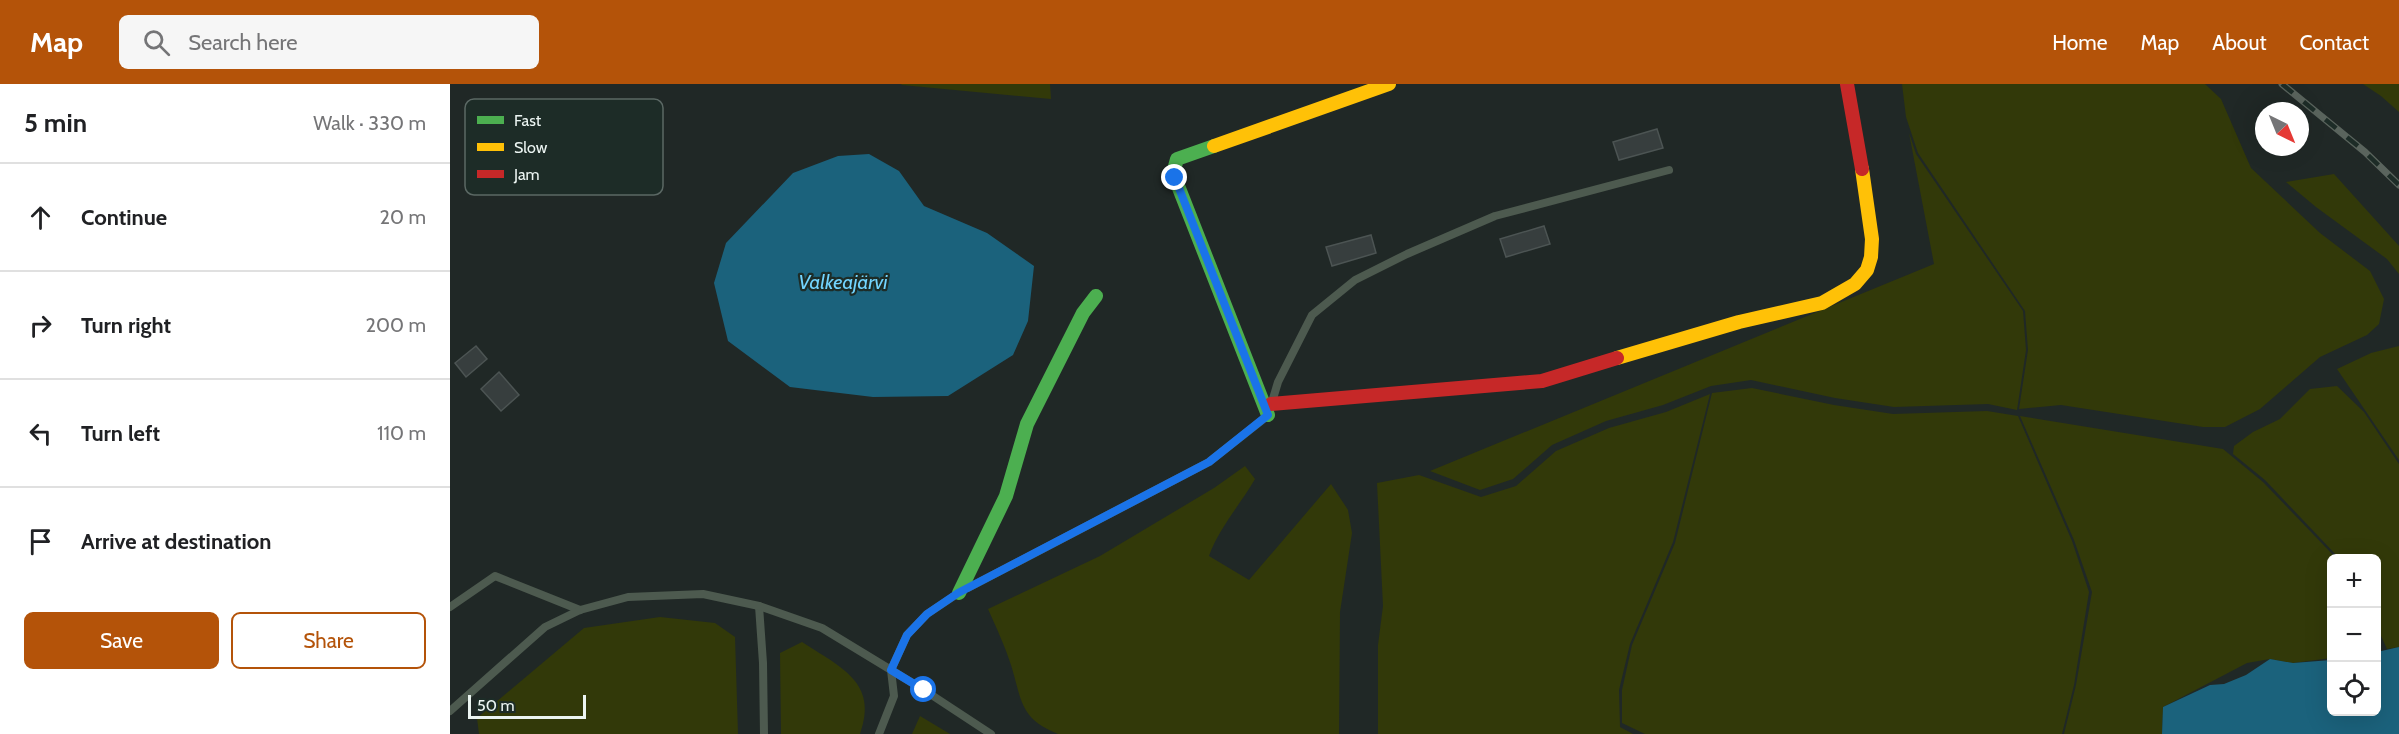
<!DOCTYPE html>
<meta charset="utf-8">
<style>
:root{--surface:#fff;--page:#f6f6f6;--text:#202124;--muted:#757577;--line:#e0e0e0;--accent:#b45309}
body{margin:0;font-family:Cabin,sans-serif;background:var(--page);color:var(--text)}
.controls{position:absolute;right:18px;bottom:18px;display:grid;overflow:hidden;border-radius:9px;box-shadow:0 6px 24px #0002}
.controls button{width:54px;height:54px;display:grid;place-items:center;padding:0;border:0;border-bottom:2px solid var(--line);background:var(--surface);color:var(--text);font:30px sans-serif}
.compass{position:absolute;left:1805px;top:18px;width:54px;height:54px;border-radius:50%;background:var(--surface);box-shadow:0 6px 24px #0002;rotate:137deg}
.scale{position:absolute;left:18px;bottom:15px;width:118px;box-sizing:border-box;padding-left:6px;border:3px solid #ecf5f2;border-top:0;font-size:16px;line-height:21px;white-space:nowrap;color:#ecf5f2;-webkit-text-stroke:4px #1d2c27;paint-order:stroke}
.stop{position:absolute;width:18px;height:18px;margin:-14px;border:4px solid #1a73e8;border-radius:50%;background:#fff}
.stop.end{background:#1a73e8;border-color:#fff;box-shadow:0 2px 6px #0008}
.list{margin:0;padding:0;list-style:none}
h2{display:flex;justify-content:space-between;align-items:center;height:78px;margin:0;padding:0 24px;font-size:26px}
h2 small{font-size:20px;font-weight:400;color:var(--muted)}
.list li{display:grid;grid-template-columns:39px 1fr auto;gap:18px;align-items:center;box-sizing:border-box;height:108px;padding:0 24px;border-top:2px solid var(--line)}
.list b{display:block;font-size:22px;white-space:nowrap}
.list em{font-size:20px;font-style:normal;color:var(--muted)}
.actions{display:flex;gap:12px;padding:18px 24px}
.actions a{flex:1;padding:14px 0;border:2px solid var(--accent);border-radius:9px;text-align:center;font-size:21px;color:var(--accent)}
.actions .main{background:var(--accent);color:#fff}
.icon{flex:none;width:33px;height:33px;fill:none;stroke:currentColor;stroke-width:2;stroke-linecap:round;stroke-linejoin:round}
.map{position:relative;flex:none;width:1949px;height:650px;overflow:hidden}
header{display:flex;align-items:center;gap:36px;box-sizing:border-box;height:84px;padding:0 30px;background:var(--accent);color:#fff}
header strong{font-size:28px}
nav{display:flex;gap:33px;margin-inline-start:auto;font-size:21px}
.search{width:420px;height:54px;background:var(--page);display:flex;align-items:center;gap:15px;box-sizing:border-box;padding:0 21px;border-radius:9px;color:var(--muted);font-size:22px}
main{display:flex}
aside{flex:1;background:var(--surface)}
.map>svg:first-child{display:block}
.green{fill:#323909}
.water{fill:#1b627c}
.building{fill:#373e3e;stroke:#4c5453;stroke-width:1.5}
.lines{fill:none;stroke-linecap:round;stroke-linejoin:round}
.lane{stroke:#4d5a4f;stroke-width:8}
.fast{stroke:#4caf50;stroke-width:14}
.slow{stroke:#ffc107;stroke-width:14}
.jam{stroke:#c62828;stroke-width:14}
.rail-casing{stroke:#5a645d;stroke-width:7}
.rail{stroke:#1d2c27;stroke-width:4.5;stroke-dasharray:14;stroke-linecap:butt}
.route{stroke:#1a73e8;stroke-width:8}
.labels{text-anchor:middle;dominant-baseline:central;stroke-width:4.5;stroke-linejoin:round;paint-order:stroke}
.water-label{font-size:20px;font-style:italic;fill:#72d4fe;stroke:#1d2c27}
.key{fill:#1d2c27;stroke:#5b6864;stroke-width:1.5}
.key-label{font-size:16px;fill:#ecf5f2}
</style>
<header>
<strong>Map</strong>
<div class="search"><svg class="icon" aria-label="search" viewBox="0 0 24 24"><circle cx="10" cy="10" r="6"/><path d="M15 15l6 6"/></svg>Search here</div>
<nav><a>Home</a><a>Map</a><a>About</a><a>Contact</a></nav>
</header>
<main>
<aside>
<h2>5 min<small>Walk · 330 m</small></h2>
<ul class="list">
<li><svg class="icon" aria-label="ahead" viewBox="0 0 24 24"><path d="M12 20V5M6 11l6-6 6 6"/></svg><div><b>Continue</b></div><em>20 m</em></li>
<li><svg class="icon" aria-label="right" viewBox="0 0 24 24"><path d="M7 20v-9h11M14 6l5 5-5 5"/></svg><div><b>Turn right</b></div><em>200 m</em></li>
<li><svg class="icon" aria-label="left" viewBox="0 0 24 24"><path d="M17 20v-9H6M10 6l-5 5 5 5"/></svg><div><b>Turn left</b></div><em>110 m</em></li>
<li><svg class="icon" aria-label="arrive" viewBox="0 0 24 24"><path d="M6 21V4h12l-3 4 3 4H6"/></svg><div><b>Arrive at destination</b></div></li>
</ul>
<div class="actions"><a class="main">Save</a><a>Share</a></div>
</aside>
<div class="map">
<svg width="1949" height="650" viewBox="0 0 1949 650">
<rect width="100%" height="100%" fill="#202826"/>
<g class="green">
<polygon points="451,0 600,0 601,15 452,1"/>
<polygon points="1452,0 1755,0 1771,15 1801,84 1870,149 1920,187 1934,215 1929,240 1917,251 1870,273 1810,325 1775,343 1753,343 1611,321 1569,325 1578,266 1575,227 1468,69 1456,33"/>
<polygon points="1913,0 1949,0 1949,28 1931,12"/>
<polygon points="1459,49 1466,70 1573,227 1576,266 1567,326 1538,320 1444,323 1385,314 1301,296 1261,302 1213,321 1156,337 1102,361 1063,395 1030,406 980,387 1484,180"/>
<polygon points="1884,90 1949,162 1949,190 1937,175 1866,123 1836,98"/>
<polygon points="1949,262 1949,376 1887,285 1921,269"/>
<polygon points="1887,302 1914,328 1949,380 1949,563 1937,565 1927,543 1926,474 1889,474 1815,396 1783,370 1784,362 1803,348 1830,335 1860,305"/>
<polygon points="1302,304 1384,321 1443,330 1537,327 1568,332 1622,457 1639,508 1624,601 1612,650 1195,650 1172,639 1172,606 1182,561 1225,459 1262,309"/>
<polygon points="1260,310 1223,458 1180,560 1169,606 1170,643 1183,650 928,650 928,561 933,522 927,399 969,391 1031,413 1066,402 1106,367 1159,344 1216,328"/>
<polygon points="1570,332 1773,365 1813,398 1886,474 1882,474 1881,574 1843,579 1820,575 1797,579 1713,623 1712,650 1614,650 1626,601 1642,508 1624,456"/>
<path d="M795 382 805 395C790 421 769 444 759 472L799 496 881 400 898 426 902 449 890 528 889 650H608C569 634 572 616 561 581 555 562 546 543 538 525L650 472 764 404Z"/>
<polygon points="210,533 265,539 285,553 288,650 29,650 27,634 134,544"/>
<path d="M352 558C390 583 429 598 410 650H331L330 569Z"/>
<polygon points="470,632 500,650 462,650"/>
</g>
<g class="water">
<polygon points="419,70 449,87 474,122 537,149 584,182 578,237 563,271 498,312 423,313 340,303 278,257 264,199 276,159 343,89 388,72"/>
<polygon points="1949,563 1949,650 1712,650 1713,623 1760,601 1774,600 1796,591 1820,575 1843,579 1881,576 1882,628 1926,628 1927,568"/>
</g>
<g class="building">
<polygon points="1207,45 1213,64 1169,76 1163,58"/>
<polygon points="1094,142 1100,160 1056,173 1050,155"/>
<polygon points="921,151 926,169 882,182 876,163"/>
<polygon points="26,262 37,275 16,293 5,279"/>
<polygon points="49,288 69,311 51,327 31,305"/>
</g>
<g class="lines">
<g class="lane">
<polyline points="822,318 828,298 862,231 905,196 957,170 1045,132 1219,86"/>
<polyline points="518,504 759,378 816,333"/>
<polyline points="309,522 313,579 314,650"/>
<polyline points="0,523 45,492 130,526"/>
<polyline points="0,627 95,543 130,526 178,513 253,510 309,522 372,544 474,606 541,650"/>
<polyline points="429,650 444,612 441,586 457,551 477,530 507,510"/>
</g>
<g class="fast">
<polyline points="764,62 727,75 724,86 725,94 818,331"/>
<polyline points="509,509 556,412 577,340 633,229 646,212"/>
</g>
<g class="slow">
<polyline points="764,62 939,0"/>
<polyline points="1167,274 1289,238 1372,219 1405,200 1417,186 1421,173 1422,155 1412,85"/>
</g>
<g class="jam">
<polyline points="1397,0 1412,85"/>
<polyline points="821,320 1092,297 1167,274"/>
</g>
<defs>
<polyline id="rail" points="1832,0 1915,68 1949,101"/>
</defs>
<use href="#rail" class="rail-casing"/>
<use href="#rail" class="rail"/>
</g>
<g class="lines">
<polyline class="route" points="474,606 441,586 457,551 477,530 508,509 759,378 818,331 725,94"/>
</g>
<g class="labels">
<g class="water-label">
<text x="393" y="198">Valkeajärvi</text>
</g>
</g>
<rect x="15" y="15" width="198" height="96" rx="9" class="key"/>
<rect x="27" y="32" width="27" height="8" fill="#4caf50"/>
<rect x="27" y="59" width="27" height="8" fill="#ffc107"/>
<rect x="27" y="86" width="27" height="8" fill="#c62828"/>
<g class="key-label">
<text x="64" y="42">Fast</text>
<text x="64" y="69">Slow</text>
<text x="64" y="96">Jam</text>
</g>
</svg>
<div class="controls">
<button>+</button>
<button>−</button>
<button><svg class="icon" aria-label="locate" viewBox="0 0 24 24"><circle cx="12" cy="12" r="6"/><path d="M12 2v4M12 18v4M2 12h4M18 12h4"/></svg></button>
</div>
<svg class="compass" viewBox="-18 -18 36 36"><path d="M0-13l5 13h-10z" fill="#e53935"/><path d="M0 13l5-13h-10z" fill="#757577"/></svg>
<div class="scale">50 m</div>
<div class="stop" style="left:474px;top:606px"></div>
<div class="stop end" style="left:725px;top:94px"></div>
</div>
</main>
